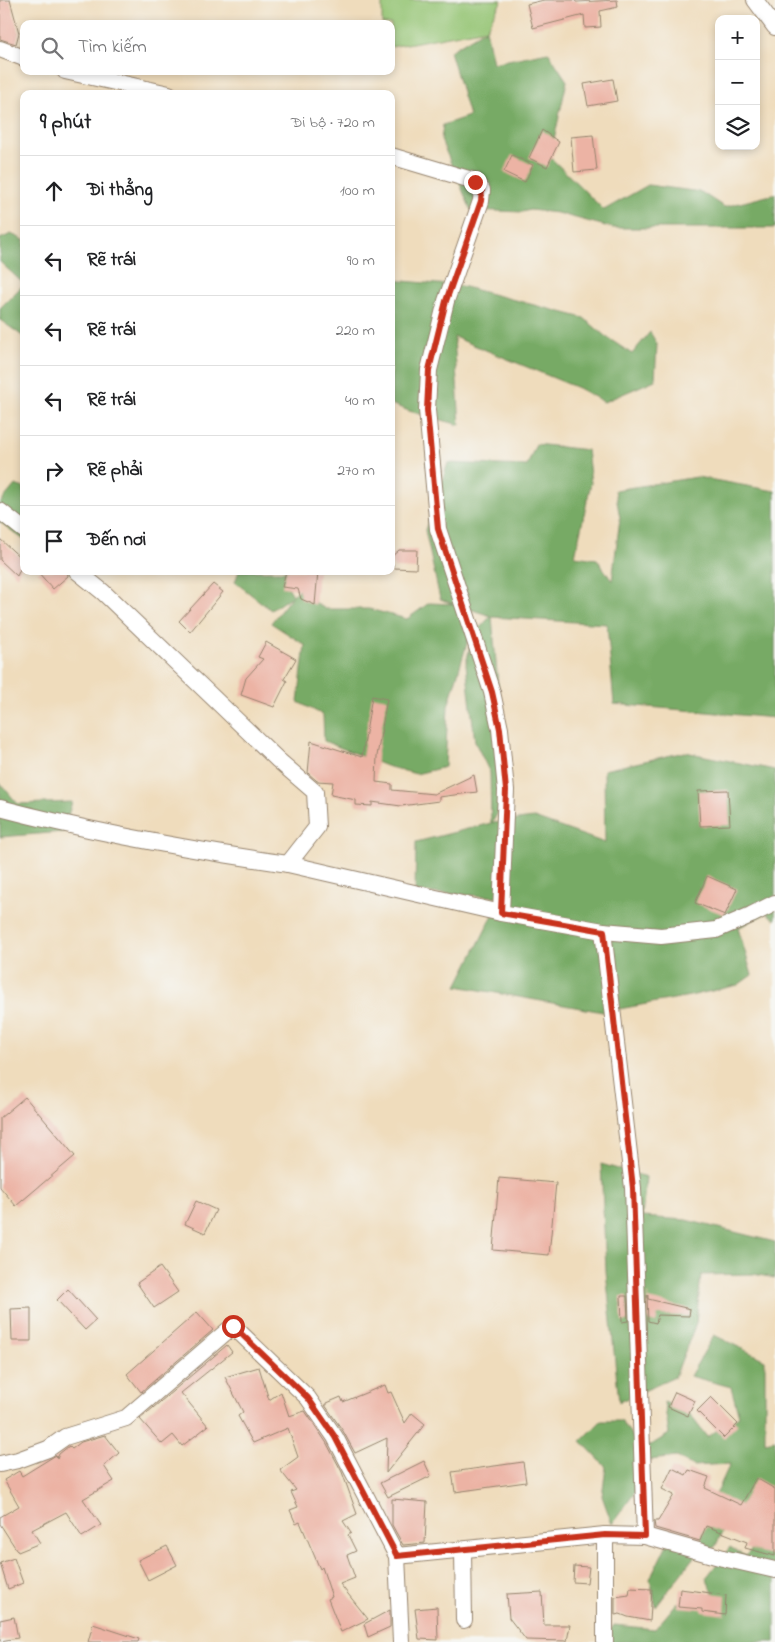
<!DOCTYPE html>
<html lang="vi">
<meta charset="utf-8">
<style>
:root{--surface:#fff;--page:#f2f2f2;--text:#202124;--muted:#757577;--line:#e0e0e0}
body{margin:0;font-family:"Indie Flower",sans-serif;background:var(--page);color:var(--text)}
.controls{position:absolute;right:15px;top:15px;display:grid;overflow:hidden;border-radius:10px;box-shadow:0 2px 8px #0003}
.controls button{width:45px;height:45px;display:grid;place-items:center;padding:0;border:0;border-bottom:1px solid var(--line);background:var(--surface);color:var(--text);font:25px sans-serif}
.stop{position:absolute;width:15px;height:15px;margin:-11px;border:4px solid #c8321e;border-radius:50%;background:#fff}
.stop.end{background:#c8321e;border-color:#fff;box-shadow:0 1px 5px #0008}
.list{margin:0;padding:0;list-style:none}
h2{display:flex;justify-content:space-between;align-items:center;height:65px;margin:0;padding:0 20px;font-size:21px}
h2 small{font-size:16px;font-weight:400;color:var(--muted)}
.list li{display:grid;grid-template-columns:32px 1fr auto;gap:15px;align-items:center;box-sizing:border-box;height:70px;padding:0 20px;border-top:1px solid var(--line)}
.list b{display:block;font-size:19px;white-space:nowrap}
.list em{font-size:16px;font-style:normal;color:var(--muted)}
.icon{flex:none;width:28px;height:28px;fill:none;stroke:currentColor;stroke-width:2;stroke-linecap:round;stroke-linejoin:round}
.map{position:relative;flex:none;width:775px;height:1642px;overflow:hidden}
.search{position:absolute;background:var(--surface);box-shadow:0 2px 8px #0003;left:20px;top:20px;width:375px;height:55px;display:flex;align-items:center;gap:12px;box-sizing:border-box;padding:0 18px;border-radius:10px;color:var(--muted);font-size:19px}
.panel{position:absolute;background:var(--surface);box-shadow:0 2px 8px #0003;left:20px;top:90px;width:375px;height:485px;border-radius:10px}
.map>svg:first-child{display:block}
.green{fill:#94c473;stroke:#687748}
.forest{fill:#77aa65;stroke:#596a42}
.building{fill:#ecb3a4}
.lines{fill:none;stroke-linecap:round;stroke-linejoin:round}
.street-casing{stroke:#95836d;stroke-width:18}
.street{stroke:#fff;stroke-width:16}
.route{stroke:#c8321e;stroke-width:6}
</style>
<div class="map">
<svg width="775" height="1642" viewBox="0 0 775 1642">
<rect width="100%" height="100%" fill="#f6f6f2"/>
<filter id="ink" filterUnits="userSpaceOnUse"><feTurbulence type="fractalNoise" baseFrequency=".02" numOctaves="2"/><feDisplacementMap in="SourceGraphic" scale="10" xChannelSelector="R" yChannelSelector="G"/><feConvolveMatrix kernelMatrix="1 2 1 2 8 2 1 2 1" color-interpolation-filters="sRGB"/></filter>
<filter id="wash" filterUnits="userSpaceOnUse"><feTurbulence type="fractalNoise" baseFrequency=".0096" numOctaves="4" result="noise"/><feDisplacementMap in="SourceGraphic" scale="20" xChannelSelector="R" yChannelSelector="G"/><feGaussianBlur stdDeviation="1.12" result="paint"/><feColorMatrix in="noise" values="0 0 0 0 0 0 0 0 0 0 0 0 0 0 0 0 0 1.4 0 .05"/><feComposite in="paint" operator="in"/></filter>
<g filter="url(#wash)">
<rect width="100%" height="100%" fill="#efdcbc"/>
<polygon class="green" points="382,0 502,0 486,29 391,47 391,24 382,24"/>
<g class="forest">
<polygon points="486,29 493,63 548,52 567,81 550,157 604,210 648,185 701,192 724,207 775,194 775,228 613,228 557,213 530,210 522,212 471,210 441,140 443,125 469,116 450,51"/>
<polygon points="11,234 24,240 24,337 0,320 0,308 24,284 0,262 0,239"/>
<polygon points="391,280 461,286 584,318 605,336 632,354 650,332 657,344 655,380 604,402 578,388 454,337 460,425 409,411 391,404"/>
<polygon points="536,444 587,450 591,483 575,556 597,559 612,581 620,518 615,490 697,477 775,491 775,718 614,704 607,624 492,617 506,775 502,805 492,823 534,818 605,843 604,770 685,752 775,770 775,920 767,913 738,928 752,975 738,985 690,996 603,1012 457,986 502,897 415,892 416,842 491,823 490,773 475,742 466,664 472,636 491,616 457,605 471,630 448,706 445,767 416,774 386,766 324,741 323,715 298,702 305,645 271,623 292,596 271,610 235,582 239,571 288,571 285,582 293,595 298,590 325,609 369,609 407,619 429,603 453,604 440,599 425,530 448,463 527,466"/>
<polygon points="15,485 24,488 24,540 0,522 0,503"/>
<polygon points="0,783 18,804 72,802 63,832 0,837"/>
<polygon points="601,1164 646,1177 642,1217 686,1220 775,1242 775,1278 753,1274 701,1275 696,1323 675,1377 619,1402 606,1271"/>
<polygon points="714,1335 765,1360 765,1442 775,1440 775,1642 602,1642 614,1625 655,1629 677,1603 702,1604 723,1614 706,1578 730,1547 745,1556 770,1532 734,1508 715,1547 693,1558 656,1607 650,1579 670,1538 712,1503 730,1464 693,1466 677,1457 632,1462 636,1491 612,1524 602,1496 606,1467 581,1441 601,1421 621,1421 643,1450 669,1434 664,1402 688,1412 707,1437 739,1416 731,1387 690,1376"/>
</g>
<g id="blocks">
<g class="building">
<polygon points="0,0 10,0 19,33 16,44 0,39"/>
<polygon points="544,0 575,0 576,2 617,0 618,7 600,11 601,27 585,28 584,15 533,28 527,4"/>
<polygon points="613,79 617,101 588,106 584,84"/>
<polygon points="542,130 559,142 547,167 529,158"/>
<polygon points="593,135 597,170 574,172 571,137"/>
<polygon points="512,155 533,165 525,182 504,172"/>
<polygon points="0,539 24,561 17,576 0,560"/>
<polygon points="399,550 417,550 416,569 394,568 391,557"/>
<polygon points="37,571 67,571 68,576 53,589"/>
<polygon points="286,571 318,571 315,605 301,599 298,589 282,587"/>
<polygon points="213,584 223,592 190,632 179,621"/>
<polygon points="266,642 296,659 284,679 287,681 274,707 241,695 246,678 263,659 258,657"/>
<polygon points="372,696 387,699 377,756 376,782 392,784 392,790 434,794 474,775 477,792 439,797 439,801 401,806 372,802 372,806 356,805 356,800 331,795 333,782 317,781 308,773 311,741 362,757"/>
<polygon points="728,790 730,825 700,826 698,791"/>
<polygon points="707,876 737,889 725,915 695,903"/>
<polygon points="25,1097 75,1156 16,1206 0,1187 0,1118"/>
<polygon points="499,1178 556,1183 549,1255 493,1250"/>
<polygon points="196,1201 216,1210 205,1233 185,1224"/>
<polygon points="160,1267 178,1292 154,1308 137,1283"/>
<polygon points="68,1289 96,1320 85,1330 57,1300"/>
<polygon points="647,1295 648,1295 648,1299 690,1309 689,1316 658,1315 656,1323 648,1321"/>
<polygon points="621,1296 627,1296 628,1321 622,1322"/>
<polygon points="31,1308 31,1341 12,1341 11,1309"/>
<polygon points="197,1312 213,1330 141,1392 127,1374"/>
<polygon points="227,1345 232,1352 181,1393 208,1426 182,1446 173,1435 162,1444 140,1419"/>
<polygon points="259,1367 269,1400 281,1392 289,1416 305,1411 326,1442 342,1472 357,1514 343,1521 351,1533 348,1535 356,1551 347,1555 355,1578 340,1584 368,1619 341,1632 328,1599 332,1597 322,1567 320,1569 300,1522 296,1524 290,1510 298,1507 291,1492 296,1490 280,1470 298,1457 288,1428 253,1443 238,1416 243,1412 225,1377"/>
<polygon points="385,1385 388,1393 391,1392 405,1423 412,1413 425,1424 386,1473 387,1438 355,1453 343,1431 325,1405 327,1405 327,1403 341,1397 343,1402"/>
<polygon points="675,1392 695,1401 688,1416 668,1407"/>
<polygon points="711,1397 738,1424 724,1438 697,1411"/>
<polygon points="105,1435 119,1453 104,1466 114,1481 83,1499 101,1525 82,1537 66,1512 32,1530 40,1543 18,1552 0,1524 0,1517 19,1506 4,1480 19,1471 22,1476 56,1455 57,1459 59,1454 69,1446 72,1449 81,1442"/>
<polygon points="424,1461 431,1476 388,1497 380,1483"/>
<polygon points="523,1462 526,1482 455,1492 452,1472"/>
<polygon points="672,1468 686,1475 689,1470 709,1477 705,1488 741,1505 756,1478 775,1489 775,1556 745,1548 747,1542 706,1526 700,1541 655,1528 654,1521 658,1521 674,1495 662,1489"/>
<polygon points="392,1499 427,1502 425,1543 403,1545 392,1525"/>
<polygon points="167,1546 177,1565 148,1580 138,1560"/>
<polygon points="14,1558 23,1583 8,1589 0,1563"/>
<polygon points="574,1566 589,1567 587,1583 573,1582"/>
<polygon points="630,1588 652,1589 650,1621 628,1617 620,1614 615,1615 615,1597 629,1595"/>
<polygon points="680,1589 726,1595 725,1615 702,1612 702,1609 678,1607"/>
<polygon points="542,1592 544,1625 570,1625 567,1641 526,1640 509,1618 507,1594"/>
<polygon points="437,1607 438,1640 419,1639 415,1609"/>
<polygon points="390,1610 390,1627 368,1637 364,1624"/>
<polygon points="14,1617 18,1638 0,1641 0,1620"/>
<polygon points="93,1624 139,1639 138,1642 88,1642"/>
</g>
</g>
</g>
<g filter="url(#ink)">
<use href="#blocks" fill-opacity="0" stroke="#95836d" stroke-width="1"/>
<g class="lines">
<defs>
<g id="street">
<polyline points="755,0 775,27"/>
<polyline points="0,49 24,58"/>
<polyline points="65,71 169,94"/>
<polyline points="391,156 475,181 482,190 481,201 446,301 429,370 427,410 438,529 492,692 500,729 506,790 501,913"/>
<polyline points="0,511 24,530"/>
<path d="M0 808C95 833 191 850 288 864"/>
<polyline points="603,931 661,936 716,930 751,915 775,903"/>
<polyline points="0,1464 18,1460 48,1449 65,1437 126,1418 233,1326 308,1398 335,1437 397,1556 605,1535 645,1536 633,1188 603,931 501,913 288,864 317,827 315,792 278,760 103,592 77,571"/>
<polyline points="645,1536 723,1558 775,1570"/>
<polyline points="463,1550 464,1620"/>
<polyline points="397,1556 401,1642"/>
<polyline points="605,1642 605,1535"/>
</g>
</defs>
<use href="#street" class="street-casing"/>
<use href="#street" class="street"/>
</g>
</g>
<g class="lines" filter="url(#ink)">
<polyline class="route" points="233,1326 308,1398 335,1437 397,1556 605,1535 645,1536 633,1188 604,931 501,913 506,790 500,729 492,692 438,529 427,410 429,370 446,301 481,201 482,190 475,182"/>
</g>
</svg>
<div class="controls">
<button>+</button>
<button>−</button>
<button><svg class="icon" aria-label="layers" viewBox="0 0 24 24"><path d="M12 4l9 5-9 5-9-5zM3 14l9 5 9-5"/></svg></button>
</div>
<div class="stop" style="left:233px;top:1326px"></div>
<div class="stop end" style="left:475px;top:182px"></div>
<div class="search"><svg class="icon" aria-label="search" viewBox="0 0 24 24"><circle cx="10" cy="10" r="6"/><path d="M15 15l6 6"/></svg>Tìm kiếm</div>
<section class="panel">
<h2>9 phút<small>Đi bộ · 720 m</small></h2>
<ul class="list">
<li><svg class="icon" aria-label="ahead" viewBox="0 0 24 24"><path d="M12 20V5M6 11l6-6 6 6"/></svg><div><b>Đi thẳng</b></div><em>100 m</em></li>
<li><svg class="icon" aria-label="left" viewBox="0 0 24 24"><path d="M17 20v-9H6M10 6l-5 5 5 5"/></svg><div><b>Rẽ trái</b></div><em>90 m</em></li>
<li><svg class="icon" aria-label="left" viewBox="0 0 24 24"><path d="M17 20v-9H6M10 6l-5 5 5 5"/></svg><div><b>Rẽ trái</b></div><em>220 m</em></li>
<li><svg class="icon" aria-label="left" viewBox="0 0 24 24"><path d="M17 20v-9H6M10 6l-5 5 5 5"/></svg><div><b>Rẽ trái</b></div><em>40 m</em></li>
<li><svg class="icon" aria-label="right" viewBox="0 0 24 24"><path d="M7 20v-9h11M14 6l5 5-5 5"/></svg><div><b>Rẽ phải</b></div><em>270 m</em></li>
<li><svg class="icon" aria-label="arrive" viewBox="0 0 24 24"><path d="M6 21V4h12l-3 4 3 4H6"/></svg><div><b>Đến nơi</b></div></li>
</ul>
</section>
</div>
